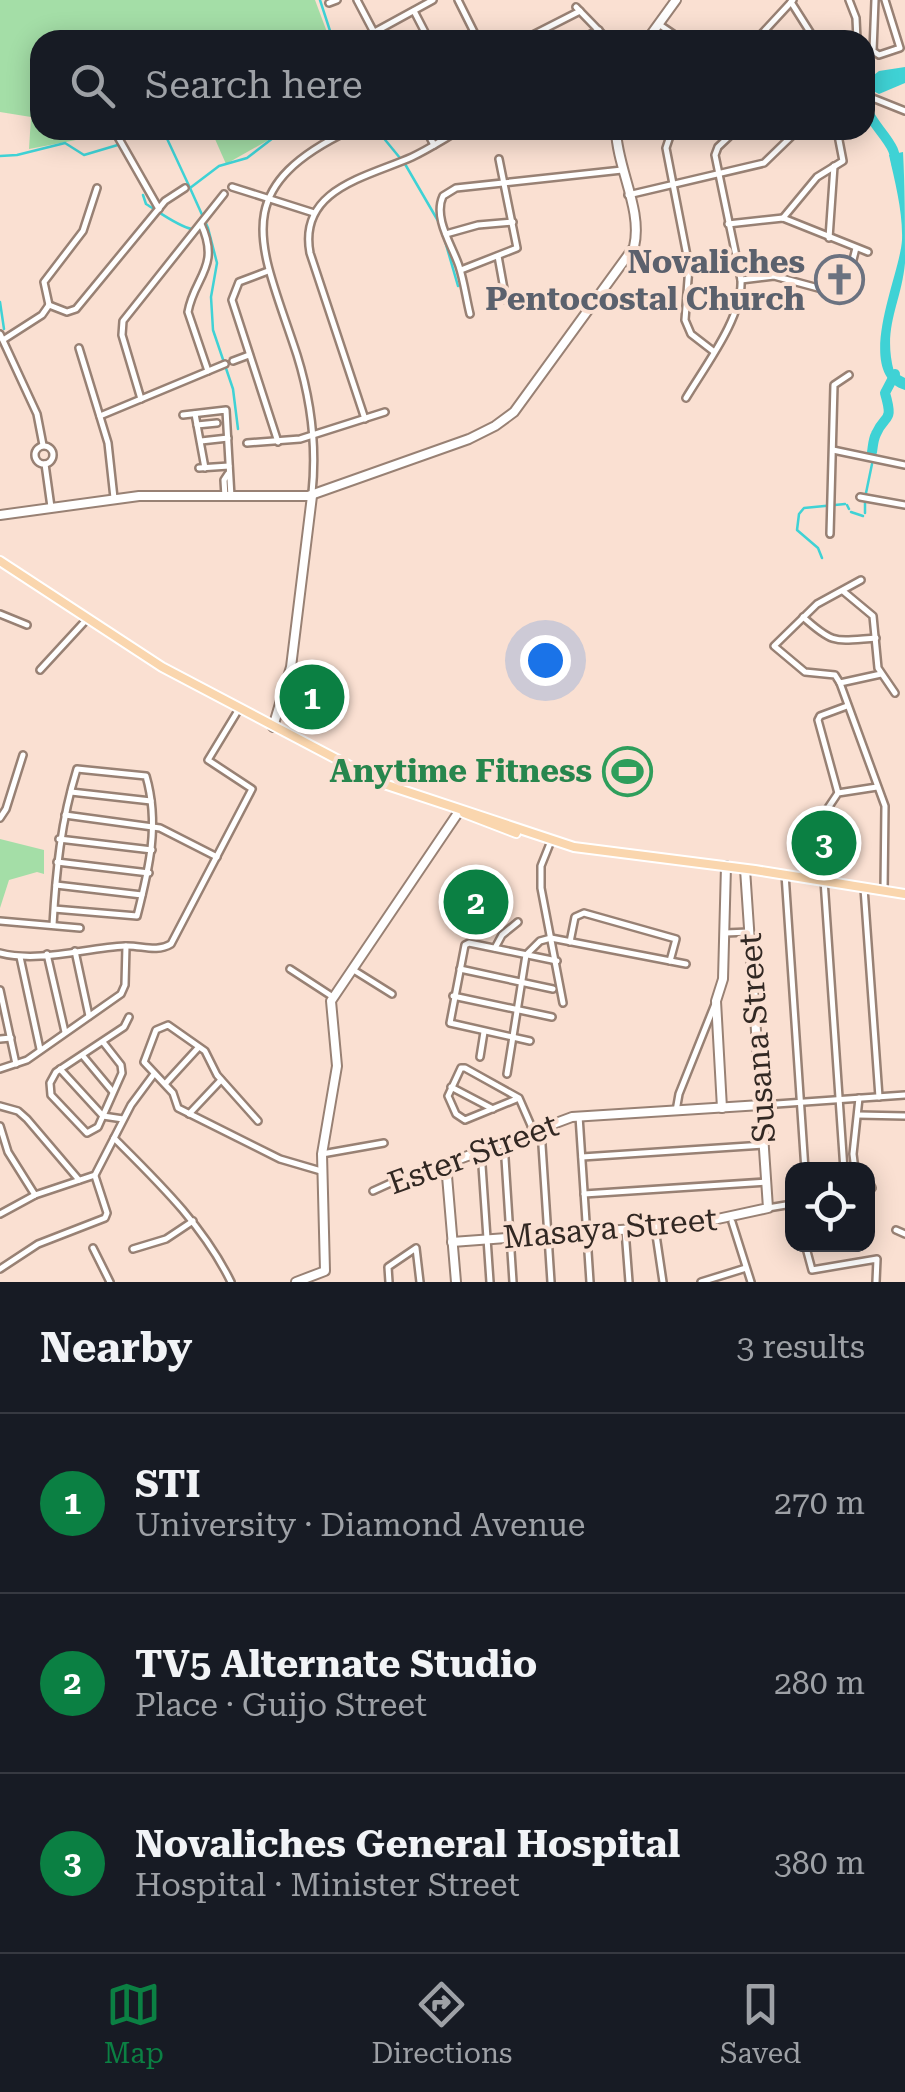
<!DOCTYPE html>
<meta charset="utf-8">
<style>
:root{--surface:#171b24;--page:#20242c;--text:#f1f3f6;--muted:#9ea1a6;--line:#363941;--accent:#0b8043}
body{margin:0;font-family:"Roboto Serif",serif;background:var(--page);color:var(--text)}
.controls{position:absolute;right:30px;bottom:30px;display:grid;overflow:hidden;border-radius:20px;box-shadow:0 5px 25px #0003}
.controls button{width:90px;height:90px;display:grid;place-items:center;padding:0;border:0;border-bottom:2px solid var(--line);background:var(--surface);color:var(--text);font:50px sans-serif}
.you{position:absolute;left:545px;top:660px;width:35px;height:35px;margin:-25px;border:8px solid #fff;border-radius:50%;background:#1a73e8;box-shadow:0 0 0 15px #1a73e833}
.badge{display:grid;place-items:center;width:65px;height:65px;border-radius:50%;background:var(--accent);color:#fff;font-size:32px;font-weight:700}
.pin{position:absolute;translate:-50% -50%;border:5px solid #fff;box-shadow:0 2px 10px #0006}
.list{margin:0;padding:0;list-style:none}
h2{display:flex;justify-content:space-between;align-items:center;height:130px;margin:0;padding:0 40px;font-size:42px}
h2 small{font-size:32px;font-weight:400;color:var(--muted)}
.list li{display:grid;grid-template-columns:65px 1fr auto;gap:30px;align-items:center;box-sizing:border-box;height:180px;padding:0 40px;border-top:2px solid var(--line)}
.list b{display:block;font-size:38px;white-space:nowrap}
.list p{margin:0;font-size:32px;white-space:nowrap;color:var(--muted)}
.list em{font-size:32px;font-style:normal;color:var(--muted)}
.icon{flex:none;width:55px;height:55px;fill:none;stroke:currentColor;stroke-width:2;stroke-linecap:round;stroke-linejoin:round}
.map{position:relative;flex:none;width:905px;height:1282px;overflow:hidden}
.search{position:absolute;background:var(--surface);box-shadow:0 5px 25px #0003;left:30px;right:30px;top:30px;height:110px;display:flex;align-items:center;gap:25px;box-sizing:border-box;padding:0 35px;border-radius:30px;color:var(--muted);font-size:38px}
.sheet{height:670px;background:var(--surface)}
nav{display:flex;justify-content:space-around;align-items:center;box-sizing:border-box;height:140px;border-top:2px solid var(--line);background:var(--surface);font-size:28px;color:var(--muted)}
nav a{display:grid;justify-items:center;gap:5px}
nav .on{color:var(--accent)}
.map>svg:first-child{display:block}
.green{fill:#a4dea7}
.water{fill:#3fd2d5}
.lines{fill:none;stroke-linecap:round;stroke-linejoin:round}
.stream{stroke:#3fd2d5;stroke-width:2.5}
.river{stroke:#3fd2d5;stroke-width:10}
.street-casing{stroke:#988174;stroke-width:10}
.secondary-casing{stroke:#988174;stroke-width:12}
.primary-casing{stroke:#fff;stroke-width:12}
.street{stroke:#fff;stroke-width:5}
.secondary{stroke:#fff;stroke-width:8}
.primary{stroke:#fad6ae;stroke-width:8}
.labels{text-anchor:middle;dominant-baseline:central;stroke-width:8;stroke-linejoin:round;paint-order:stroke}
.worship-label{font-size:32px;font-weight:bold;fill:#5b616d;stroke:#fae0d2;text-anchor:end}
.leisure-label{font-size:32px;font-weight:bold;fill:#27864d;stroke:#fae0d2;text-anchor:end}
.street-label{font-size:32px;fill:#322823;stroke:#fae0d2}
</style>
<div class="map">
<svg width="905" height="1282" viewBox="0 0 905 1282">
<rect width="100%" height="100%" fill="#fae0d2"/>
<g class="green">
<polygon points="0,0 315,0 330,40 40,40 40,130 95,130 76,140 29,149 31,117 0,112"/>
<polygon points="211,130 286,130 226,164"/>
<polygon points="0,839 44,850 44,874 37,872 9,880 0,908"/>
</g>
<g class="water">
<polygon points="905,67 905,83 879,94 865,87 865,82 879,71"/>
<path d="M903 152C905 188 905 227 905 263 901 305 882 327 894 372L905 378V390C852 374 900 276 902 240 903 212 895 182 889 155Z"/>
</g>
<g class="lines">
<g class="stream">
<polyline points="320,0 333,40"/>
<polyline points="163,130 190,188 219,166 247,158 273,138 290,130"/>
<polyline points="377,130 400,158"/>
<polyline points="0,156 17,155 65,143 84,155 121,144 123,130"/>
<polyline points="405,164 441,226"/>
<polyline points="190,188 208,228 217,263 211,297 213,330 233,389 238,429"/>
<path d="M143 195 146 204C159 212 179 227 192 229"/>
<polyline points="443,234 458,286"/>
<polyline points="0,302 4,329"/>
<polyline points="866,493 872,464"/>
<polyline points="847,505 849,509"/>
<polyline points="851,512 863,516"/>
<polyline points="865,513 865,501"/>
<polyline points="822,558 818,548 797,530 799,514 804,508 845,504"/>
</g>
<g class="river">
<path d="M877 82C848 107 883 127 893 150 895 155 896 161 897 166"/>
<path d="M872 452C873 446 873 440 876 434 885 413 894 424 885 393L895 374"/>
</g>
<defs>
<g id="street">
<polyline points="357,0 378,40"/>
<polyline points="458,0 478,40"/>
<polyline points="849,0 856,18 857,40"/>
<polyline points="875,0 873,51 879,55 900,48 885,0"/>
<polyline points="791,2 815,40"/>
<polyline points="329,3 337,0"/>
<polyline points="576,7 608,40"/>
<polyline points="414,11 429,40"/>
<polyline points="660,25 682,40"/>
<polyline points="360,40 433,0"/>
<polyline points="523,40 580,11"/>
<polyline points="579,40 599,30"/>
<polyline points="756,40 793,0"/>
<polyline points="865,95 905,111"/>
<polyline points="114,130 159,209"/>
<polyline points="426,130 434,145"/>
<polyline points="672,130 666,148 689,266 685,320 691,334 713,351"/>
<polyline points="232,187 314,213"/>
<polyline points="628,195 764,163 798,130"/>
<polyline points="783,218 817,177 843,161 837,130"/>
<path d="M201 224C221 267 194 277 188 312L208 371"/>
<polyline points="728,224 783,218 868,252"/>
<polyline points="446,234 478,225 513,222"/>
<polyline points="829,238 834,166"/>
<polyline points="498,256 506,300"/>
<polyline points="461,270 517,248 499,159"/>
<polyline points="268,271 239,282 232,300 278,442"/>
<polyline points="741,280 774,276 844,295 856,248"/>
<polyline points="49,305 67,312 76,309 165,201 185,188"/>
<polyline points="49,305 44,282 83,231 97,188"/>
<path d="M470 314C466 298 464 281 459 266 452 245 433 218 443 196L456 188 622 170"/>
<polyline points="0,334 37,414 43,445"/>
<polyline points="3,340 42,315 49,305"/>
<polyline points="79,348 108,443 114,498"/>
<polyline points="233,361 249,355"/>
<path d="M686 398C705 366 743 317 741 280L715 155 718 147 736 130"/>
<polyline points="141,399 122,335 123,321 224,194"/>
<polyline points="195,414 205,468"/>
<polyline points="183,415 226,410 231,497"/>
<polyline points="100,416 225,364"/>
<path d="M365 419 310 253C298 189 367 177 412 157 429 149 444 139 460 130"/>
<polyline points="197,425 217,423"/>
<polyline points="201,441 228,438"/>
<polyline points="247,443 300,439 385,412"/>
<circle cx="44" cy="455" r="9"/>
<polyline points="833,450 905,465"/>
<polyline points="45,464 51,507"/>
<polyline points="199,468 229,466"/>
<path d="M312 493C317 445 311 400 297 355 262 247 224 190 350 130"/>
<polyline points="225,497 224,480 228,474"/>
<polyline points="860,497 905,505"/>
<polyline points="830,534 834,385 849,375"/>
<polyline points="861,580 817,604 774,646 805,672 835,675 840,683 881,674"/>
<polyline points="843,591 873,616 878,668 895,693"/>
<polyline points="0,614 27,625"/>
<path d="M803 617C834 645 835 641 876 638"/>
<polyline points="40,670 87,619"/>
<polyline points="840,683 885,806 884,890"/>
<polyline points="71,792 151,801"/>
<polyline points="838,793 818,720 820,716 847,706"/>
<polyline points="826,811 838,793 877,787"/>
<polyline points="65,815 160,828 217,857"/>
<polyline points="0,818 6,809 23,755"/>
<polyline points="59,839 152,850"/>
<polyline points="551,841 541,866 541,888 563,1003"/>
<polyline points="57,862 149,873"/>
<polyline points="785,874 805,1170"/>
<polyline points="824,880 844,1170"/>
<polyline points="56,885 142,895"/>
<polyline points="864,888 879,1097"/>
<polyline points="0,921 80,928"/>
<path d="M53 925C56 871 61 821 77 769L146 776C160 824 149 869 137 916L54 909"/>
<polyline points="725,933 749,932"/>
<polyline points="570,942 575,917 584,913 676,939 670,961"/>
<polyline points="495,948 502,935 518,922"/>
<polyline points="75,951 89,1016"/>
<path d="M0 953C39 963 85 948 125 946 141 945 156 953 171 944L252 789 208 760 239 709"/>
<polyline points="47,954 65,1032"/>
<polyline points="20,957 40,1049"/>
<polyline points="290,969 333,997"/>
<polyline points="352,969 392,994"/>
<polyline points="460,969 553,989"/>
<polyline points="0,990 16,1064"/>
<polyline points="453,996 552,1017"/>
<polyline points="0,1039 11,1038"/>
<polyline points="530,1041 450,1023 465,945 469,943 557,961"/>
<polyline points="103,1042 121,1065 122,1073 98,1127 87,1133 51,1095 50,1083 56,1072 124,1027 129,1017"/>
<polyline points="83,1056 113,1092"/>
<polyline points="480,1057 484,1032"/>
<polyline points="0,1069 27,1060 121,994 125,985 126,946"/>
<polyline points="60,1069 103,1116 123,1119"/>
<polyline points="507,1074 526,955 540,941 551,938 686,964"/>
<polyline points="165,1084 198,1048"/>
<polyline points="451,1087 493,1109"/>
<polyline points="519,1098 465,1120 456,1114 448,1096 461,1068 465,1068 519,1098 533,1130"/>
<polyline points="761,1105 905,1095"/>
<polyline points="0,1106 18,1111 27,1119 79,1180"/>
<polyline points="676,1111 679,1094 715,1004"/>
<polyline points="189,1114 221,1080"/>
<polyline points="858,1115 905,1116"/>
<polyline points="579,1116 590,1282"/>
<polyline points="258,1121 217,1075 205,1051 168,1025 156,1030 144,1062 173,1093 178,1108 280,1159 321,1171"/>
<polyline points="0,1126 8,1152 35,1195"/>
<polyline points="541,1130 551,1282"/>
<path d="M114 1138C159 1183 203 1225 231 1282"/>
<polyline points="504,1143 513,1282"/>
<polyline points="481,1151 490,1282"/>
<polyline points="322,1154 384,1143"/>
<polyline points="582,1157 764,1145"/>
<polyline points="855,1170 853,1154 859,1098"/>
<polyline points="868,1180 872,1188"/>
<polyline points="373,1191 428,1166 444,1164"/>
<polyline points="584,1194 766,1182"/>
<polyline points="768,1208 792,1204"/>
<polyline points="0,1214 35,1195 95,1175 131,1105 154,1074"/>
<polyline points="732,1222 751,1282"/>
<polyline points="655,1228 663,1282"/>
<polyline points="625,1230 629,1282"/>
<polyline points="896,1230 905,1234"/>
<polyline points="805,1244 812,1270 877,1259 876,1282"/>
<polyline points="93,1248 110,1282"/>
<polyline points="133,1249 166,1239 193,1221"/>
<polyline points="0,1269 38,1244 105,1218 107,1213 95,1176"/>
<polyline points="389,1282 388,1267 416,1248 420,1282"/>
<polyline points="701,1282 746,1268"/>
</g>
<g id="secondary">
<polyline points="647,40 676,0"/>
<path d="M0 515 139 496H308L469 439 495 426 514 412 634 247C643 210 617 168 616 130"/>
<polyline points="273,727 291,667 312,496"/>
<polyline points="722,1108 716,1001 723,979 726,866"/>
<polyline points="452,1242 690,1225 768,1208 745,869"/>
<polyline points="296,1282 325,1271 322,1154 337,1066 331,1001 460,810"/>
<polyline points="456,1282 446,1164 572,1117 761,1105"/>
</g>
<g id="primary">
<polyline points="0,561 162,667 384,784 574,847 755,870 905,894"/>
<polyline points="464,813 516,833"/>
</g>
</defs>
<use href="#street" class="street-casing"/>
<use href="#secondary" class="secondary-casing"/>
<use href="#primary" class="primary-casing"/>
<use href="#street" class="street"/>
<use href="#secondary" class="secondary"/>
<use href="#primary" class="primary"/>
</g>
<defs>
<symbol id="church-ring" viewBox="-11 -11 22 22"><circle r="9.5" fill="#fae0d2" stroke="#6b7280" stroke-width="1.5"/><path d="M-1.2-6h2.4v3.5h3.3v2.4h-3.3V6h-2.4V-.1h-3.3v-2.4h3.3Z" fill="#6b7280"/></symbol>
<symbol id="stadium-ring" viewBox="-11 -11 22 22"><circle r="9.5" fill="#fae0d2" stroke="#2e9e5b" stroke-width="1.5"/><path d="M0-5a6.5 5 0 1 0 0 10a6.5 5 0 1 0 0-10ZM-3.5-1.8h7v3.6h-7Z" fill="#2e9e5b"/></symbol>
</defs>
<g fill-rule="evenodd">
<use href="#church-ring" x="812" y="252" width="55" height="55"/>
<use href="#stadium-ring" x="600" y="744" width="55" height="55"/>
</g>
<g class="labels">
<g class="worship-label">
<text x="805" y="262">Novaliches<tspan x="805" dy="37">Pentocostal Church</tspan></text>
</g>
<g class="leisure-label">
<text x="592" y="771">Anytime Fitness</text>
</g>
<g class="street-label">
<text transform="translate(757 1038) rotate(-94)">Susana Street</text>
<text transform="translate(473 1154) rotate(-20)">Ester Street</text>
<text transform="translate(610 1228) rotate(-5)">Masaya Street</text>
</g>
</g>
</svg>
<div class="controls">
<button><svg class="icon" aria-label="locate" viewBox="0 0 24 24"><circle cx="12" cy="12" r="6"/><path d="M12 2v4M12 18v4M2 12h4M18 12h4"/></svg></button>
</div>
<div class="you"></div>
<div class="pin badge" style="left:312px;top:697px">1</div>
<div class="pin badge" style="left:476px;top:902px">2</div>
<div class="pin badge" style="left:824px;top:843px">3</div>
<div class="search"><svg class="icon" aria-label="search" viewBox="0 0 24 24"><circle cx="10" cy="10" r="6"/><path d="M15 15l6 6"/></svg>Search here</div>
</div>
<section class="sheet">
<h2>Nearby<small>3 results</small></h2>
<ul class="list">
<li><span class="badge">1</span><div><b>STI</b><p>University · Diamond Avenue</p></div><em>270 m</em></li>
<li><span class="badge">2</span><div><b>TV5 Alternate Studio</b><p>Place · Guijo Street</p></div><em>280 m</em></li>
<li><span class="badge">3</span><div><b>Novaliches General Hospital</b><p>Hospital · Minister Street</p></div><em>380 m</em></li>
</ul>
</section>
<nav>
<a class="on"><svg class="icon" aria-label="map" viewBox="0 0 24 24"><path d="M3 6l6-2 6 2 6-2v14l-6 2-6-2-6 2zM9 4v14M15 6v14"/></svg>Map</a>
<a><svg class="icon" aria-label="directions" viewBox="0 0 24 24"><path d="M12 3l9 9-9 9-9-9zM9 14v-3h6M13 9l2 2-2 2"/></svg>Directions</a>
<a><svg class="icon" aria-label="saved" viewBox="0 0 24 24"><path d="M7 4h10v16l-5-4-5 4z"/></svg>Saved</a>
</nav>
